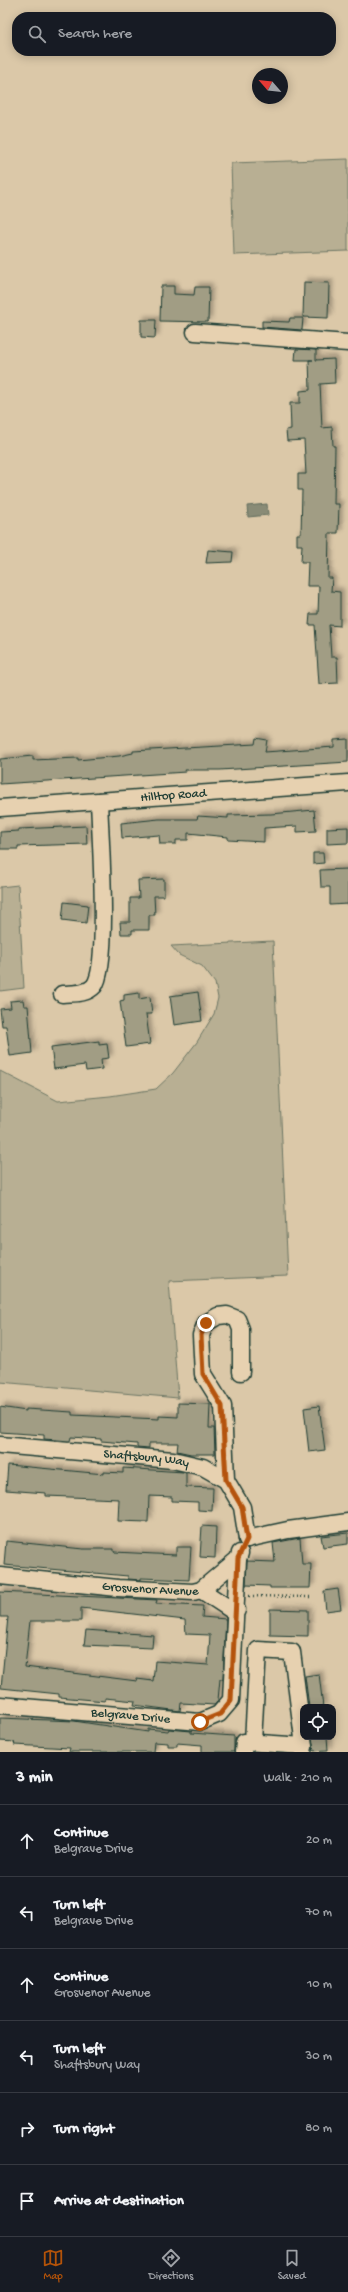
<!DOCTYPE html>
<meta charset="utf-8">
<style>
:root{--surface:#171b24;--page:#242831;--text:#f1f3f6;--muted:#9ea1a6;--line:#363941;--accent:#b45309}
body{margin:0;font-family:"Gochi Hand",sans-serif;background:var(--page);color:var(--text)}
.controls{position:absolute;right:12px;bottom:12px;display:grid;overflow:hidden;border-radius:8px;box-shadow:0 2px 10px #0003}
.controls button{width:36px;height:36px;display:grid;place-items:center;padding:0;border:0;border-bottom:1px solid var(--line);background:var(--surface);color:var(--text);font:20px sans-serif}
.compass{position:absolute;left:252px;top:68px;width:36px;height:36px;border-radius:50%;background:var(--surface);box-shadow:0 2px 10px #0003;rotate:298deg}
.stop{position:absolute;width:12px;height:12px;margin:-9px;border:3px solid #b45309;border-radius:50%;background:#fff}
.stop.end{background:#b45309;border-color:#fff;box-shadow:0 1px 4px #0008}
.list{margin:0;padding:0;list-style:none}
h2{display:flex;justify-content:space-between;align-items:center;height:52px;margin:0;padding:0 16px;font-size:17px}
h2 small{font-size:13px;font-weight:400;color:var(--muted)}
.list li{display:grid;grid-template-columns:26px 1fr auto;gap:12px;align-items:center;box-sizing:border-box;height:72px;padding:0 16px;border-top:1px solid var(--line)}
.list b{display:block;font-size:15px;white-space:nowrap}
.list p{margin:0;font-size:13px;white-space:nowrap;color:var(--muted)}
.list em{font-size:13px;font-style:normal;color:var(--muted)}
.icon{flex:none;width:22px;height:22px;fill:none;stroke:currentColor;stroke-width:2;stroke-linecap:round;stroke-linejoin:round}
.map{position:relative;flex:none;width:348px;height:1752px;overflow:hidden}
.search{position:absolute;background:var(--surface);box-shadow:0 2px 10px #0003;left:12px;right:12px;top:12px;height:44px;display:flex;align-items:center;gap:10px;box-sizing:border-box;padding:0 14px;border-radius:16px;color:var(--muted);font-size:15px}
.sheet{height:484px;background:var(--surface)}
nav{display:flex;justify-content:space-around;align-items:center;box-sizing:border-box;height:56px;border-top:1px solid var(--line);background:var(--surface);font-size:11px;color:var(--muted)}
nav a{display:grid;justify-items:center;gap:2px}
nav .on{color:var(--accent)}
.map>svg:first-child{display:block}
.green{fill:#b8af93;stroke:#6c7664}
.water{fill:#898b76;stroke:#5f6c5c}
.building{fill:#a19d84;stroke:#1f3d34;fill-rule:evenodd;filter:url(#shadow)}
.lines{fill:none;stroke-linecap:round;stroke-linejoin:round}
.minor-casing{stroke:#1f3d34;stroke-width:19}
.path{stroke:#1f3d34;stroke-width:2.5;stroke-dasharray:1 3;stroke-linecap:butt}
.minor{stroke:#e7d1b0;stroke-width:16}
.route{stroke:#b45309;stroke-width:5}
.labels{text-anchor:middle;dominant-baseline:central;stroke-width:3;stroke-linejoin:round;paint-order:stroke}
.street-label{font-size:13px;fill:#1f3d34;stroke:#e7d1b0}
</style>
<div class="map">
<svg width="348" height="1752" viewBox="0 0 348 1752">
<defs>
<filter id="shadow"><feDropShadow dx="3.5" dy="-3.5" stdDeviation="2" flood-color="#0004"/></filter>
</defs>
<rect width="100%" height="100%" fill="#dbc8a8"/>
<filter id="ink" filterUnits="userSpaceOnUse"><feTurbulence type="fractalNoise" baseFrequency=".025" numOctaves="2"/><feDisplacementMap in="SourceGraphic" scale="8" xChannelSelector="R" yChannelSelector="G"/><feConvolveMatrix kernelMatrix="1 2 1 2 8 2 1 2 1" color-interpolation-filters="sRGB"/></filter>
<g filter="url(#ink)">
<g class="green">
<polygon points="348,159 348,251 234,255 231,163"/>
<polygon points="18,885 24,988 0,991 0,887"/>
<polygon points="273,941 288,1276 169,1281 178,1398 0,1382 0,1071 58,1101 110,1096 156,1089 173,1073 197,1042 214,1014 218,998 215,983 202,966 179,955 171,946"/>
</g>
<polygon class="water" points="267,504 268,515 248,517 247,506"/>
<g class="building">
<polygon points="304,282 329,283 328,318 303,317"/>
<polygon points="161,286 174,286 174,294 194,295 195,287 209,287 208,322 160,321"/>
<polygon points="290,318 303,318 302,330 262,327 262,321 289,322"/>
<polygon points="141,320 156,320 155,338 141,337"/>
<polygon points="296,349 316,350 316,360 334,359 335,383 320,384 322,428 332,427 333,446 335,446 334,504 339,504 338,533 329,533 328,578 332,578 331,591 340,592 340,626 329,625 331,657 337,657 338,683 319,684 315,625 309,625 310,614 318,614 319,586 307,586 308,562 301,562 302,545 297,545 297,534 301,534 302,490 298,490 298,474 306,474 304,440 287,441 286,430 291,429 290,403 300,403 300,391 310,390 309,360 313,360 295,360"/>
<polygon points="208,550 233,552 232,562 206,563"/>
<polygon points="256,738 267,740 265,752 334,747 334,740 348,739 348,762 220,770 185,770 186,772 0,784 0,759 33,756 33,760 78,758 78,760 119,756 133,753 133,751 255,744"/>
<polygon points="314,810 316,831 297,832 297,826 264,828 264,842 228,840 228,837 188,833 188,840 176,840 176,844 160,844 159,835 122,838 121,823 159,819 197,819 198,816 228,818 228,815 271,814"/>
<polygon points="86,826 87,844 18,846 18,849 0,849 0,832 19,831 19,829"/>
<polygon points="348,827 348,843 327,844 327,828"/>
<polygon points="313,853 323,853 324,863 313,864"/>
<polygon points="348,869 348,904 330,905 330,887 321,887 320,870"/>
<polygon points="164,879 164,896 154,896 155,915 149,915 149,930 132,930 132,934 121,934 120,922 130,922 130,898 139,898 138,880"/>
<polygon points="64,902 88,905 86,923 62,920"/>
<polygon points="198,992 202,1021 174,1025 170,996"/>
<polygon points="139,993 139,999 150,997 152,1014 146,1014 150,1044 126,1047 120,1001 124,1000 124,995"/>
<polygon points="23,1000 24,1006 28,1006 32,1053 10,1056 6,1026 2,1026 0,1009 11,1008 10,1001"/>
<polygon points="99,1041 99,1045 107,1044 109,1058 101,1059 102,1069 86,1071 85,1065 54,1069 51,1047"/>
<polygon points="178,1403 210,1404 209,1428 214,1428 215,1454 191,1454 177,1451 178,1443 149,1443 149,1448 137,1447 137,1444 101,1441 101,1439 71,1437 70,1441 44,1439 44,1435 0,1432 0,1407 26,1411 26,1409 72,1412 72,1415 159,1419 159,1416 178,1417"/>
<polygon points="319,1406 325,1450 309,1452 304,1408"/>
<polygon points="8,1465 104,1474 104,1472 123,1473 123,1468 183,1472 186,1473 186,1487 213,1488 212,1511 198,1510 198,1502 172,1501 172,1497 149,1496 148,1522 118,1521 119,1499 46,1496 46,1493 6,1490"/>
<polygon points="202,1526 216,1527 215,1558 200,1557"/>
<polygon points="348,1533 348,1544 323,1547 321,1536"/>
<polygon points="300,1538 302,1564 311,1564 310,1588 270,1588 270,1586 246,1585 247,1561 275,1562 273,1543"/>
<polygon points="6,1541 83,1549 114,1549 114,1552 176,1555 176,1547 191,1547 189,1580 141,1578 141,1580 128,1579 128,1576 4,1565"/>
<polygon points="338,1589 341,1609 326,1611 324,1591"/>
<path d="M0 1592 157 1600 156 1604 203 1606 202 1617 226 1619 223 1679H220L218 1700 215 1705 181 1703 180 1711 134 1705 135 1701 105 1698V1701L59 1697V1694L1 1688 8 1617H0ZM81 1608 185 1620 186 1634 210 1635 208 1665 155 1661 153 1681 137 1679V1681L25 1667 30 1621H81Z"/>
<polygon points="270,1609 308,1610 308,1636 270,1635"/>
<polygon points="86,1630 153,1635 152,1648 84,1645"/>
<polygon points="319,1674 323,1707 309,1707 305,1676"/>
<polygon points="0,1718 74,1721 148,1732 148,1729 168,1731 169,1729 191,1731 191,1733 234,1736 234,1752 202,1752 202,1745 177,1743 177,1746 168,1746 168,1743 154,1742 153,1752 69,1752 70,1748 14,1745 15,1742 0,1741"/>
<polygon points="312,1737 327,1737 328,1750 314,1751"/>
</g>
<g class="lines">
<defs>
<g id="minor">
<polyline points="195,332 348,343"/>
<path id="s1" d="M0 808 348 783"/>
<path d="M62 994C72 993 86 995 94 986 110 966 100 833 99 801"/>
<path id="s2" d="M0 1445 173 1460 203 1467 226 1480 242 1507 247 1539"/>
<polyline points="226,1480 223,1406 203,1374 201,1335 206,1323 218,1316 227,1315 237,1319 241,1329 241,1372"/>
<polyline points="247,1539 288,1530 348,1522"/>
<path id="s3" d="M0 1576 118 1588 193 1592 201 1590 238 1559 240 1553"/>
<polyline points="201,1590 230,1609 237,1610"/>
<path id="s4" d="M0 1705 200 1722 219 1714 231 1700 238 1559"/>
<polyline points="253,1742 258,1650 292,1652 304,1746"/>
<polyline points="243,1752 244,1742 304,1746 303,1752"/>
</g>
</defs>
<use href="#minor" class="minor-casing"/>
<polyline class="path" points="249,1596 311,1597"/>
<use href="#minor" class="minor"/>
</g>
</g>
<g class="lines" filter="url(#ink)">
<polyline class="route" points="200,1722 220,1714 231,1700 238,1558 247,1539 242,1507 226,1480 222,1406 203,1374 201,1335 206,1323"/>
</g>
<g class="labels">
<g class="street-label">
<text stroke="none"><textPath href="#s1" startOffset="174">Hilltop Road</textPath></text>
<text stroke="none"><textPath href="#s2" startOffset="147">Shaftsbury Way</textPath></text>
<text stroke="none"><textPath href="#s3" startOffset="151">Grosvenor Avenue</textPath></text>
<text stroke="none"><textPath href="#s4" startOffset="131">Belgrave Drive</textPath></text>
</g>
</g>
</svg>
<div class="controls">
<button><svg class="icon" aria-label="locate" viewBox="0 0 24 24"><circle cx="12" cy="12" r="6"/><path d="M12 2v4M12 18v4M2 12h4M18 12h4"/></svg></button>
</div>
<svg class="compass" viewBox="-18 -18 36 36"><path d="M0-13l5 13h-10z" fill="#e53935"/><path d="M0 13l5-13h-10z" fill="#9ea1a6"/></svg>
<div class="stop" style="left:200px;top:1722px"></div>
<div class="stop end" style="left:206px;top:1323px"></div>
<div class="search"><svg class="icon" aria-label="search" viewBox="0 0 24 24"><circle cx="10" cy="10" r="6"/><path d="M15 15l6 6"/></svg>Search here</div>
</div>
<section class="sheet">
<h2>3 min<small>Walk · 210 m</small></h2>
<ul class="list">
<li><svg class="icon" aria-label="ahead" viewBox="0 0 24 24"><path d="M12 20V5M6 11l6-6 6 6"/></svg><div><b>Continue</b><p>Belgrave Drive</p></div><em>20 m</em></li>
<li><svg class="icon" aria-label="left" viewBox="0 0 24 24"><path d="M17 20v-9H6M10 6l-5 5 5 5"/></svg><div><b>Turn left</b><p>Belgrave Drive</p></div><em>70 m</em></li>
<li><svg class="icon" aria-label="ahead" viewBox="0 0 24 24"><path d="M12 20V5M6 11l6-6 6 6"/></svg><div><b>Continue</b><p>Grosvenor Avenue</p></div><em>10 m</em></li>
<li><svg class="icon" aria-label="left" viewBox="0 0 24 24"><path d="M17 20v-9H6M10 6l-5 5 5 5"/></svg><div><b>Turn left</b><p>Shaftsbury Way</p></div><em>30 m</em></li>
<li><svg class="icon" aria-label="right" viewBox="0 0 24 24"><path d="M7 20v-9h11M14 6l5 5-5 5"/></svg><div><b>Turn right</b></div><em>80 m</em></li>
<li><svg class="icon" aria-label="arrive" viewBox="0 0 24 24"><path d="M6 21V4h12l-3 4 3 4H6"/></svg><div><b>Arrive at destination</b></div></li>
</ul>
</section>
<nav>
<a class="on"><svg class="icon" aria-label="map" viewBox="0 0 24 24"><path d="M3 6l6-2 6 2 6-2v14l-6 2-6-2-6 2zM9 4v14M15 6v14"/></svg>Map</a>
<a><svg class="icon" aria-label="directions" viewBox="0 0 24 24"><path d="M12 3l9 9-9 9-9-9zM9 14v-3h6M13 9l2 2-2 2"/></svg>Directions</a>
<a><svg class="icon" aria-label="saved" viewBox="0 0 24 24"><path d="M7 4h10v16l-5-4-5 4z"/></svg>Saved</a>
</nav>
